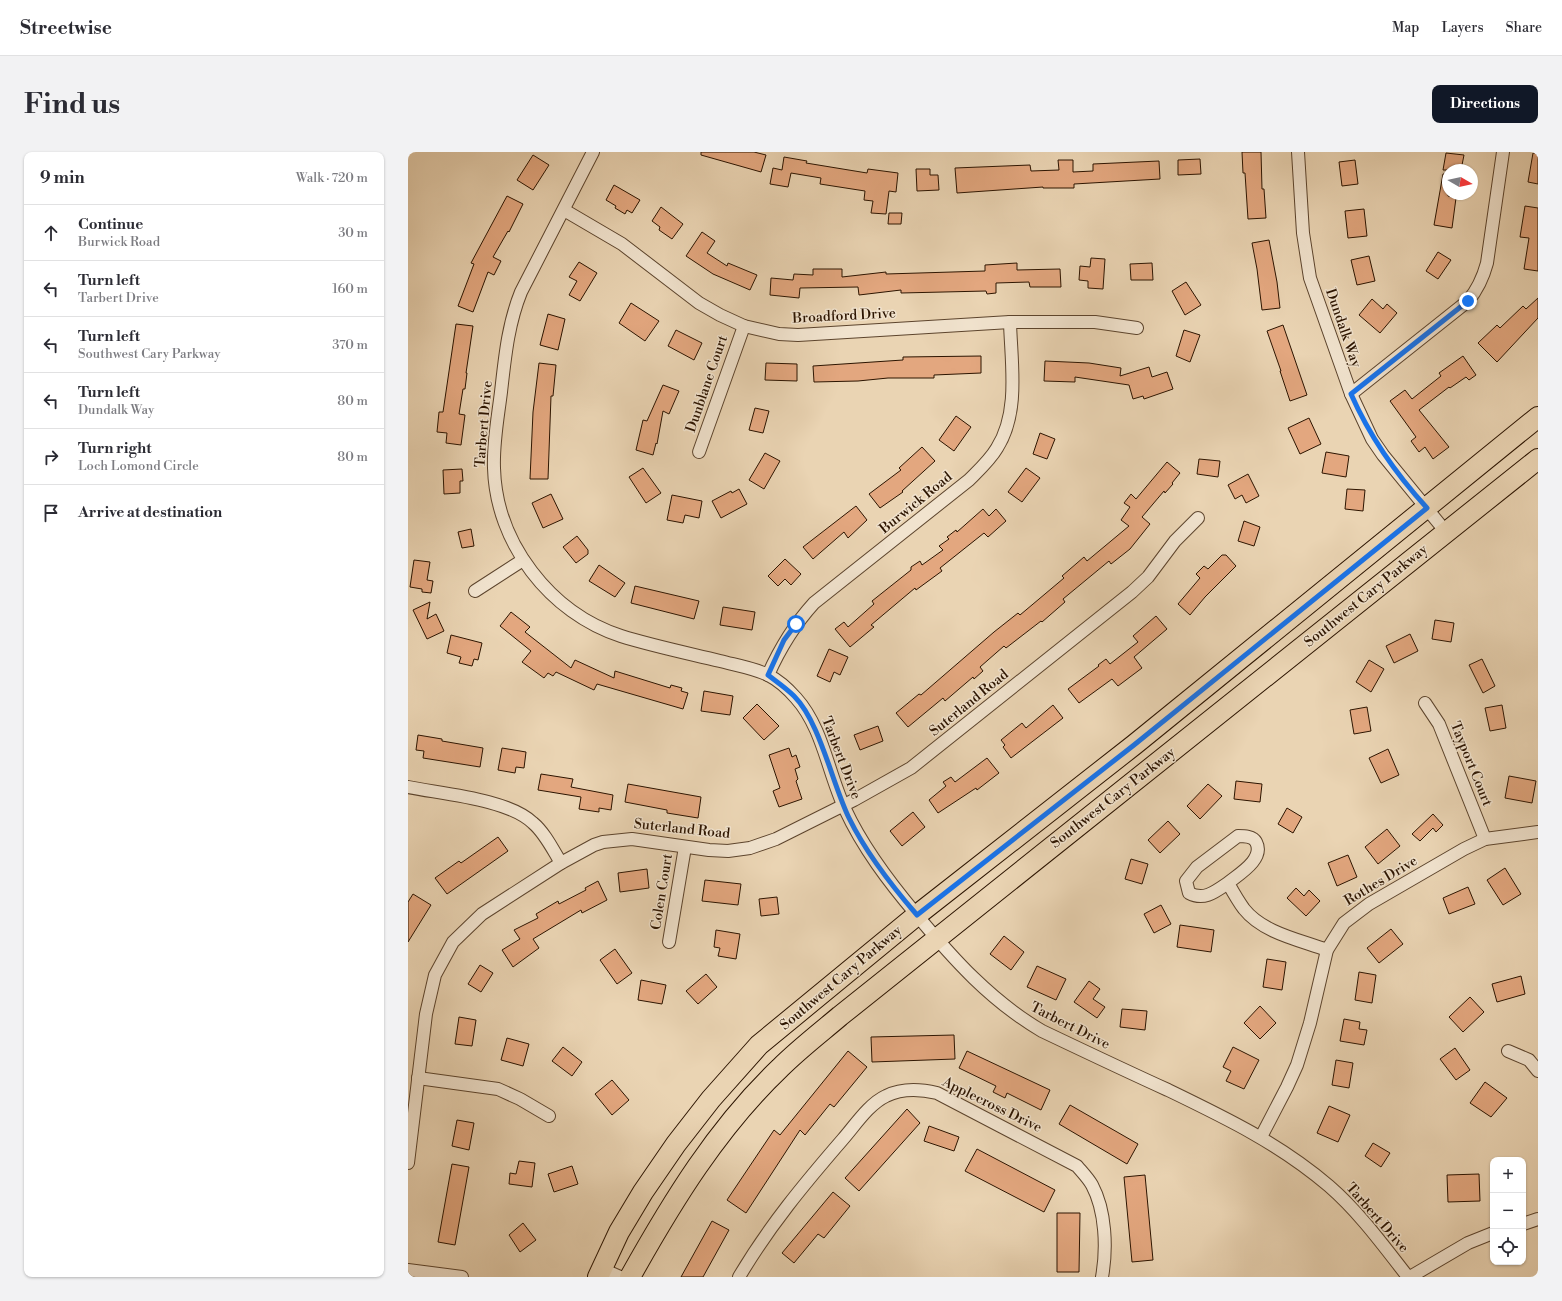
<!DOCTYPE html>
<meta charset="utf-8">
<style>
:root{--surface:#fff;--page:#f2f2f3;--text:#2b2b33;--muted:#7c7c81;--line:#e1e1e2;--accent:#111827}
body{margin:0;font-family:"Libre Bodoni",serif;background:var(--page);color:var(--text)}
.controls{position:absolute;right:12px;bottom:12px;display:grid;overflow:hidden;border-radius:8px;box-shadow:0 1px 3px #0004}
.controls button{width:36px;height:36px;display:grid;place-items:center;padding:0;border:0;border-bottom:1px solid var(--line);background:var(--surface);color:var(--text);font:20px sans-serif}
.compass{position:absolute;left:1034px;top:12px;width:36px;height:36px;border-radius:50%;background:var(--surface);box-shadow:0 1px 3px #0004;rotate:99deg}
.stop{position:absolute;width:12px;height:12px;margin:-9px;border:3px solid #1a73e8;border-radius:50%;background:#fff}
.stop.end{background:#1a73e8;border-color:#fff;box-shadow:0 1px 4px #0008}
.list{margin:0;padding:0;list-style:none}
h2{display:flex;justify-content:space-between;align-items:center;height:52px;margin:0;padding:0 16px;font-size:17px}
h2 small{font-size:13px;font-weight:400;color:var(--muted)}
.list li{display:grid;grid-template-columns:26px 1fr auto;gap:12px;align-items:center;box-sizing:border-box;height:56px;padding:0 16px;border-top:1px solid var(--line)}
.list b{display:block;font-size:15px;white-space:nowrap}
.list p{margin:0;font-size:13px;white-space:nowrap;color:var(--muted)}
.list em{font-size:13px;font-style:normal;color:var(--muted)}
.icon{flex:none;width:22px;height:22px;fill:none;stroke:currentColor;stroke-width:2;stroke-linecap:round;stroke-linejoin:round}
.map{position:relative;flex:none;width:1130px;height:1125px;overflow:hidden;border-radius:8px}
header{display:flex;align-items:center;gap:24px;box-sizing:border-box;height:56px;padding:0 20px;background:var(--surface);border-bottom:1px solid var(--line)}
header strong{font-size:19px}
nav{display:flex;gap:22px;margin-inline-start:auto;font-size:14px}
.intro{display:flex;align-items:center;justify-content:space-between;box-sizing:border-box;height:96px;padding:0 24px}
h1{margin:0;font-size:28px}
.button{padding:10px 18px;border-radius:8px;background:var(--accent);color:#fff;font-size:14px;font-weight:700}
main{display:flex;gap:24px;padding:0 24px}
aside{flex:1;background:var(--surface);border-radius:8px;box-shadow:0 1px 3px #0004}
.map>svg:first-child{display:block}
.building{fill:#e3a77f;stroke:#2c1400}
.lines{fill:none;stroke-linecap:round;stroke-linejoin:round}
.minor-casing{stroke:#5c442d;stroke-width:14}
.primary-casing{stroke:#2c1400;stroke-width:22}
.minor{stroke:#f1e3ce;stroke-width:12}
.primary{stroke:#ead4b3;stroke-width:20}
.route{stroke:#1a73e8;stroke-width:5}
.labels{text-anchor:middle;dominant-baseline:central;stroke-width:3;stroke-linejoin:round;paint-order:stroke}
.street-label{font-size:14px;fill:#2c1400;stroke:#f1e3ce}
</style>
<header>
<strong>Streetwise</strong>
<nav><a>Map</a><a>Layers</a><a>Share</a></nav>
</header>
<div class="intro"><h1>Find us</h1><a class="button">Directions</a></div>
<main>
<aside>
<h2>9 min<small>Walk · 720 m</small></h2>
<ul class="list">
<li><svg class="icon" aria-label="ahead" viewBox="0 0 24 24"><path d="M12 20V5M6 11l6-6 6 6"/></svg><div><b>Continue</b><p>Burwick Road</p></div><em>30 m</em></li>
<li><svg class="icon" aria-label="left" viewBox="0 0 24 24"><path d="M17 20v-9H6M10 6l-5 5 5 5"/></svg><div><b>Turn left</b><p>Tarbert Drive</p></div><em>160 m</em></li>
<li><svg class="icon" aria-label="left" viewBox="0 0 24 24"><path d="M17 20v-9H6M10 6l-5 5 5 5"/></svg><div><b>Turn left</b><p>Southwest Cary Parkway</p></div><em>370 m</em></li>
<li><svg class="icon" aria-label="left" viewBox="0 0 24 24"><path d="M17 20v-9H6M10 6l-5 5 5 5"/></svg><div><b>Turn left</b><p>Dundalk Way</p></div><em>80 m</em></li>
<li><svg class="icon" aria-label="right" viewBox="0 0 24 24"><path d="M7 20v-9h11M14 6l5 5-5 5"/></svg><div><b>Turn right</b><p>Loch Lomond Circle</p></div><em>80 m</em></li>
<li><svg class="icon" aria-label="arrive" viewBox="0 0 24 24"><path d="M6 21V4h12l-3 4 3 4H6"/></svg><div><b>Arrive at destination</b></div></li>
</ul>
</aside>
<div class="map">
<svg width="1130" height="1125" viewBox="0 0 1130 1125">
<rect width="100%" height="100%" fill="#ead4b3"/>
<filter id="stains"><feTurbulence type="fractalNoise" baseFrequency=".005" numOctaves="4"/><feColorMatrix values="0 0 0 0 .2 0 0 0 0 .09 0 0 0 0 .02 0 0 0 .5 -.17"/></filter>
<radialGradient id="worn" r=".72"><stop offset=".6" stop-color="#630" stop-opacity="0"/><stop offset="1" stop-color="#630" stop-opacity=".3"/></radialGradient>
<g class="building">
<polygon points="293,0 346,0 358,3 353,20 293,3"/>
<polygon points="834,0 853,0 854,37 856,37 858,66 840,67 837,21 835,21"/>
<polygon points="1038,1 1056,3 1053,18 1035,18"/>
<polygon points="1125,1 1130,2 1130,32 1120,30"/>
<polygon points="125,3 141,13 125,38 109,28"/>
<polygon points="376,5 399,9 398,11 459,21 460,17 490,21 488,40 481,39 478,62 463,61 465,49 456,48 457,39 412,32 413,26 383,21 380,35 362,32 365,16 374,18"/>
<polygon points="792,7 793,22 770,23 770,8"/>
<polygon points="650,8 665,8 665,20 685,19 685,12 751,9 752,27 666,32 666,36 635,36 635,35 549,41 547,16 622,13 623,19 651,18"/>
<polygon points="947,8 950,32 934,34 931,10"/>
<polygon points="508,17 522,17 522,23 530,23 531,38 509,39"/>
<polygon points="1035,22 1040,22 1040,44 1048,46 1044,76 1026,73"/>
<polygon points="206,33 232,48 224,61 219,58 217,62 207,56 208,54 198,48"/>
<polygon points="99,44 115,52 101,80 100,79 85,105 93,109 86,123 80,120 65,160 50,154 66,112 63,111"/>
<polygon points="1117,54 1130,56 1130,119 1116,117 1121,86 1112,85"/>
<polygon points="253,55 275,72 264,87 251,78 252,75 244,69"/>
<polygon points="956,57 959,84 940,86 937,59"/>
<polygon points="481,61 494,61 493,72 480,72"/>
<polygon points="294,80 307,89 299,101 319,114 320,111 349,123 342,138 305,122 278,104"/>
<polygon points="861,88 869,130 872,156 854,158 849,117 844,91"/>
<polygon points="1030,100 1043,108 1030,127 1018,119"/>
<polygon points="961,104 967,129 949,133 943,108"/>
<polygon points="683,106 697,107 695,137 680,136 680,129 671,128 672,114 682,115"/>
<polygon points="171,110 189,121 172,149 161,143 169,129 161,125"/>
<polygon points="609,111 609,118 652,117 653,135 622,135 621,130 588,131 588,141 579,142 578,139 493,141 493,138 451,143 450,135 392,136 391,146 362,143 363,126 385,128 386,122 405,123 405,117 434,117 434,125 478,120 478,122 577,119 577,113"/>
<polygon points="744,111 745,128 723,128 722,112"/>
<polygon points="778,130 793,153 777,163 764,139"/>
<polygon points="1130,146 1130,166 1089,210 1070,191 1089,173 1092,176 1115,154 1118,157"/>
<polygon points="964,147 975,157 979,152 989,161 972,181 951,163"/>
<polygon points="223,151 251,169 237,189 211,171"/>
<polygon points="140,162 157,167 150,198 132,193"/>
<polygon points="48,172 65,174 58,221 59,221 57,237 55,237 51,262 57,263 53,293 38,291 39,281 29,280 31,260 35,260"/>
<polygon points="875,173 899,243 882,249 872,219 873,219 859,179"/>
<polygon points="268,178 294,191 286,208 260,194"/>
<polygon points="776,178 792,183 782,210 768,204"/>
<polygon points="573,204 573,221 526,223 526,226 480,226 450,229 406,230 405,214 495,208 495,205"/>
<polygon points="1055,204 1068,223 1061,228 1058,225 1042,236 1041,235 1011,258 1041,295 1025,307 1017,295 1011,300 1003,289 1008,285 982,249 997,238 1004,247 1033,224 1031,221"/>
<polygon points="637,209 681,211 713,216 712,224 741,215 744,225 759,220 765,237 736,247 735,244 725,247 721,233 667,225 667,230 636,229"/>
<polygon points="131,211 148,213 145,244 143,244 140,327 122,327 125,260"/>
<polygon points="358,211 389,212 389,229 357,228"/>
<polygon points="255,233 271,239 261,262 255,259 249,292 248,291 245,303 228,298 235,268 239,269"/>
<polygon points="347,256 361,259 355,281 341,278"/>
<polygon points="548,264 563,275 546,299 531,288"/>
<polygon points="901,266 913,292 892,302 880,276"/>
<polygon points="632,281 647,287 639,307 625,302"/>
<polygon points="514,295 527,309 494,339 495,340 472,356 461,342 493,318 491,316"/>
<polygon points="918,300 941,304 938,325 914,321"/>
<polygon points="357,301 372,309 356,337 341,328"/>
<polygon points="791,307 812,309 810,325 789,322"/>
<polygon points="759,310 772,321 764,331 765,332 757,341 756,339 734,365 742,372 722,397 703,412 701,409 655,447 657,450 634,470 633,469 598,496 596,494 572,515 575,519 566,527 565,525 537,549 535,546 529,551 500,575 488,561 511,542 513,543 586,480 610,461 612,463 656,426 654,424 676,405 679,409 721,374 713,368 722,355 716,351 723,342 728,347"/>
<polygon points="235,316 253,341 238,351 221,325"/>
<polygon points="618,316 632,326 614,350 600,340"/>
<polygon points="54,317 55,329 52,329 52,341 36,342 35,318"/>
<polygon points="840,322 851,344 838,351 834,343 827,347 820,333"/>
<polygon points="331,337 339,352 313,366 304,349 323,339 324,341"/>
<polygon points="939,337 957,338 955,359 937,357"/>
<polygon points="143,342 155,367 135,376 124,351"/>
<polygon points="264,343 294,349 291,366 277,363 275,371 259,368"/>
<polygon points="448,354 459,368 440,386 436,380 405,407 395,395"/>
<polygon points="575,357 581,364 588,357 598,369 580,385 576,381 532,416 534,419 508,438 507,436 463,473 466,475 442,495 427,477 436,470 440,475 466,452 464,449 503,418 503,415 512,409 514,413 535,398 531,394 541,387 539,385 548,378 549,380"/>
<polygon points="836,369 852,375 846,394 830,389"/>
<polygon points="63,377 66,394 54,396 50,380"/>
<polygon points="169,384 180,398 180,402 168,411 155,395"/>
<polygon points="814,403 818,403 828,414 797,445 782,463 770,452 792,426 788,422 796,414 800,417"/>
<polygon points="377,407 393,422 383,433 377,427 370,434 360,424"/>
<polygon points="6,408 22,410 19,428 25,429 23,441 14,440 14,437 2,435"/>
<polygon points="191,413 217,431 207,445 181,429"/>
<polygon points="227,434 291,449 286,467 223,451"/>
<polygon points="22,450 19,467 28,462 36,479 19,487 5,458"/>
<polygon points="315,455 347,460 344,478 312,473"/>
<polygon points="103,460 122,475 117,480 163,516 167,508 206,526 207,519 262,536 263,533 274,536 273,539 280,541 275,557 189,532 186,538 148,520 145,524 140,521 136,526 114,510 123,499 92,474"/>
<polygon points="748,464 759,477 726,505 734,516 710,534 704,527 671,551 660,537 691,514 690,513 698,507 702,512 730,490 725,484"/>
<polygon points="1027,468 1046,471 1043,490 1024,487"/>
<polygon points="1002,482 1010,499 986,511 978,494"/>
<polygon points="43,483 74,491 70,508 66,507 64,514 51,511 53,505 39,501"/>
<polygon points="421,497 440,505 432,523 426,520 422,530 409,524"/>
<polygon points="1074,507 1087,534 1075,541 1061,513"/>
<polygon points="961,508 976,517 963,540 948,530"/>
<polygon points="296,539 325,544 322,563 293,559"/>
<polygon points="349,552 371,574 356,588 335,566"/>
<polygon points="645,553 655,566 603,606 595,595 597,593 593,588 614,571 618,576"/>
<polygon points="1094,553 1098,576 1082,579 1077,556"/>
<polygon points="959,555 963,579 946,582 942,558"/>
<polygon points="470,574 475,589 452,598 446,583"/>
<polygon points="10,583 34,587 34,589 75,596 72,615 15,606 16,599 8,598"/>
<polygon points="94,596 118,600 116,616 108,615 107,621 90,618"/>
<polygon points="381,596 384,605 388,603 392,615 387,617 390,627 388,629 394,647 371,655 365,639 372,636 361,603"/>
<polygon points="980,597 991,623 973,631 961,606"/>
<polygon points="579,606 591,621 569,638 568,636 530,661 521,648 538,634 535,630 543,625 547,630"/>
<polygon points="133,622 165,627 163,635 205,643 203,658 191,656 191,660 171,657 173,645 130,638"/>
<polygon points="1101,624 1128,629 1124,651 1097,646"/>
<polygon points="828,629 854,632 852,650 826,647"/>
<polygon points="220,632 293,645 290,666 259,661 259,658 217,650"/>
<polygon points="800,632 814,644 792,667 779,654"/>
<polygon points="879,656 894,665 885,681 870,672"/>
<polygon points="505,660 517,675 494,694 482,679"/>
<polygon points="1025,662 1035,673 1028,680 1025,676 1012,689 1004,682"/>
<polygon points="760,669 772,682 752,701 740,688"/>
<polygon points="979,677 992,694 970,712 957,695"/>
<polygon points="90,685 100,699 39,742 27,726 51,709 53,711"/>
<polygon points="940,703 949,725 929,734 920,711"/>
<polygon points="723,707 740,712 734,732 717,727"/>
<polygon points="1097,716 1113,742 1095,753 1079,728"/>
<polygon points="239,717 241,736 212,740 210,721"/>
<polygon points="297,728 333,732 330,753 294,749"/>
<polygon points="190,729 199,748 174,761 173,758 125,787 131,796 105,815 94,798 112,787 106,778 130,766 128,762 150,749 151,752 178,738 177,736"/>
<polygon points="1060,735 1067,752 1041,762 1035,746"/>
<polygon points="888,736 896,744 901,738 912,749 898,764 879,746"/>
<polygon points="5,742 23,753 0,790 0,750"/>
<polygon points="369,745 371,762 353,764 351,747"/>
<polygon points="753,753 763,772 746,781 736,762"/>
<polygon points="772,773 806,778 803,800 769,795"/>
<polygon points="983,777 995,792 971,811 959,796"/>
<polygon points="308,778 332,782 328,807 310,804 312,796 306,795"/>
<polygon points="596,784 616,800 603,818 582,802"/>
<polygon points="207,797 224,821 209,832 192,808"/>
<polygon points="859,807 878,810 874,838 855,835"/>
<polygon points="72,813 85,821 73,840 60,832"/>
<polygon points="629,814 658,827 648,848 619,835"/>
<polygon points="951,820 968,823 964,851 947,848"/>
<polygon points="298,822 309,835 290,852 278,839"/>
<polygon points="1113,824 1117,842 1089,850 1084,832"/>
<polygon points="233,828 258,833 254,852 230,848"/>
<polygon points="681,829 692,837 685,847 697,855 689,866 666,850"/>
<polygon points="1062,845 1076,860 1055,880 1041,865"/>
<polygon points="852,854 868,871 852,887 836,871"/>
<polygon points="714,857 739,859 737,878 712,875"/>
<polygon points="51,865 68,868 64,894 47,892"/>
<polygon points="936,867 952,870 951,877 959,878 956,893 932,889"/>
<polygon points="546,883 547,907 464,910 463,885"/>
<polygon points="99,886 121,892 115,914 93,908"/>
<polygon points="155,895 174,910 164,924 144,909"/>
<polygon points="825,895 851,908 836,937 818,929 823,919 815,915"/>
<polygon points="1047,896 1062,918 1048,928 1032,907"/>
<polygon points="440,899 459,915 426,955 422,952 397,983 392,978 338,1061 319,1048 366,978 372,983"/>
<polygon points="559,899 642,938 633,958 599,941 597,946 585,940 588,934 551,916"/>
<polygon points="928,908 945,911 941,936 924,933"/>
<polygon points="204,928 221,948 204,963 187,942"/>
<polygon points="1077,930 1099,946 1083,965 1062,951"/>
<polygon points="662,953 730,992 719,1012 651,972"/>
<polygon points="921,954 942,963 930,990 909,981"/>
<polygon points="499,957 512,971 451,1039 437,1026"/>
<polygon points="49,968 66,971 61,998 44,994"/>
<polygon points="521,974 551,985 546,999 516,989"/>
<polygon points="965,991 982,1001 973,1015 957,1004"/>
<polygon points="569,997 647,1038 636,1060 557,1019"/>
<polygon points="111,1009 127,1011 124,1035 101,1032 102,1021 108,1022"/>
<polygon points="44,1012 61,1015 47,1093 30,1090"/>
<polygon points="164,1014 170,1032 146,1040 140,1022"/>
<polygon points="1071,1022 1072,1049 1040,1050 1039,1023"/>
<polygon points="737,1023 745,1108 724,1110 716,1025"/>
<polygon points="425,1040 442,1054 416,1086 410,1082 386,1111 374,1101"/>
<polygon points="649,1061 672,1061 671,1120 649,1120"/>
<polygon points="304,1069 321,1078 295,1125 273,1125"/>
<polygon points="115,1071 128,1088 112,1100 101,1083"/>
</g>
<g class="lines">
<defs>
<g id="minor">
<path d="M185 0 113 140C100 172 97 205 93 240 90 265 85 290 86 316 88 391 142 461 213 484 245 494 279 501 312 509 327 513 346 516 360 523 370 528 381 538 388 546 415 576 420 621 437 657 455 696 481 730 508 762 545 807 583 849 634 879 676 899 718 919 760 938 818 966 872 992 921 1034 951 1060 975 1093 1000 1125"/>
<polyline points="890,0 895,81 902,126 943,242 964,287 975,303 1038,380"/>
<polyline points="156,58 214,92 291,151 312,163 336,174 371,182 390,183 602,170 687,170 729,176"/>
<path d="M943 242 1060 149C1070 137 1075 126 1079 111L1095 0"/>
<polyline points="291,300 336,174"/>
<polyline points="67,439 115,408"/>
<path d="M360 523C372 496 386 473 406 451L561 328C571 318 582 308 589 296 612 260 603 210 602 170"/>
<polyline points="1017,551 1031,572 1077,687"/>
<path d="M0 635C35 642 100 647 125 671 137 681 145 698 153 711"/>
<path d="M820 731C831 722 857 707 848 690 845 684 836 684 830 684L789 715 778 729 781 741C796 749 807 740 820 731 825 740 830 749 836 757 855 781 892 788 919 798"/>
<polyline points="261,790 277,695"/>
<polyline points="1100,899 1121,908 1130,919"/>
<polyline points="10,926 90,937 112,947 141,964"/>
<polyline points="853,985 879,935 889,913 902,871 919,798 936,771 961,752 1056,697 1077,687 1130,680"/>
<polyline points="0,1011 18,862 27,823 45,790 74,762 153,711 186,693 195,690 224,687 301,698 320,699 342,696 368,687 446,648 503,616 724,440 740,425 767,389 790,366"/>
<polyline points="1115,1072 1130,1067"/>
<polyline points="194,1117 212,1125"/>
<polyline points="0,1118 54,1125"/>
<path d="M331 1125C361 1074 397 1031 435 987 448 972 461 952 478 944 494 936 512 937 529 941L669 1014C674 1020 680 1026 684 1033 698 1059 699 1097 694 1125"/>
<polyline points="1002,1125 1060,1091 1085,1081"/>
</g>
<g id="primary">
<polyline points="190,1125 211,1080 235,1040 268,992 303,947 351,893 509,763 726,593 1130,265"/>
<path d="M222 1125C264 1050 309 976 372 916 391 897 412 881 432 864L1130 307"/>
</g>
</defs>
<use href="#minor" class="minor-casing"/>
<use href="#primary" class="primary-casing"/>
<use href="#minor" class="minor"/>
<use href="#primary" class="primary"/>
</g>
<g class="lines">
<path class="route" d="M388 472 376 488 360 523C369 530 378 536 386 544 412 570 424 631 441 666 458 701 483 733 509 763L726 593 1019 356C987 321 962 285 943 242L1060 149"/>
</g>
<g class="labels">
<g class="street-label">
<text transform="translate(436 164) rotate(-3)">Broadford Drive</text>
<text transform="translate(935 176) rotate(71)">Dundalk Way</text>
<text transform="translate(299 232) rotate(-71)">Dunblane Court</text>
<text transform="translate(76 272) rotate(-85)">Tarbert Drive</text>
<text transform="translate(508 351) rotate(-39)">Burwick Road</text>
<text transform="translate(958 444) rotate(-39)">Southwest Cary Parkway</text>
<text transform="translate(561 551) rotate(-39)">Suterland Road</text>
<text transform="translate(433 606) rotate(69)">Tarbert Drive</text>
<text transform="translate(1063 612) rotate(68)">Tayport Court</text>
<text transform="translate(705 646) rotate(-38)">Southwest Cary Parkway</text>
<text transform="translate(274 677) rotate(6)">Suterland Road</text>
<text transform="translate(973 729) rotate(-31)">Rothes Drive</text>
<text transform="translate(254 740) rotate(-81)">Colen Court</text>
<text transform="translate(433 826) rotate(-40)">Southwest Cary Parkway</text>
<text transform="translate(662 874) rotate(27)">Tarbert Drive</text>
<text transform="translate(584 953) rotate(26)">Applecross Drive</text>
<text transform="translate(969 1066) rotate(49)">Tarbert Drive</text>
</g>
</g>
<rect width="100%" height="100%" filter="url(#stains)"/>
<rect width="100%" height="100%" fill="url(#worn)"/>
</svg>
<div class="controls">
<button>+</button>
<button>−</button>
<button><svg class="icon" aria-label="locate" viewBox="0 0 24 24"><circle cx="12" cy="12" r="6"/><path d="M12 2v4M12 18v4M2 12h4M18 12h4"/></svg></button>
</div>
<svg class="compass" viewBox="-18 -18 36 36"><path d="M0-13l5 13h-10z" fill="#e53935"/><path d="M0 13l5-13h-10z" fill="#7c7c81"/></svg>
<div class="stop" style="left:388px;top:472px"></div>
<div class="stop end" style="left:1060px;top:149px"></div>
</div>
</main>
